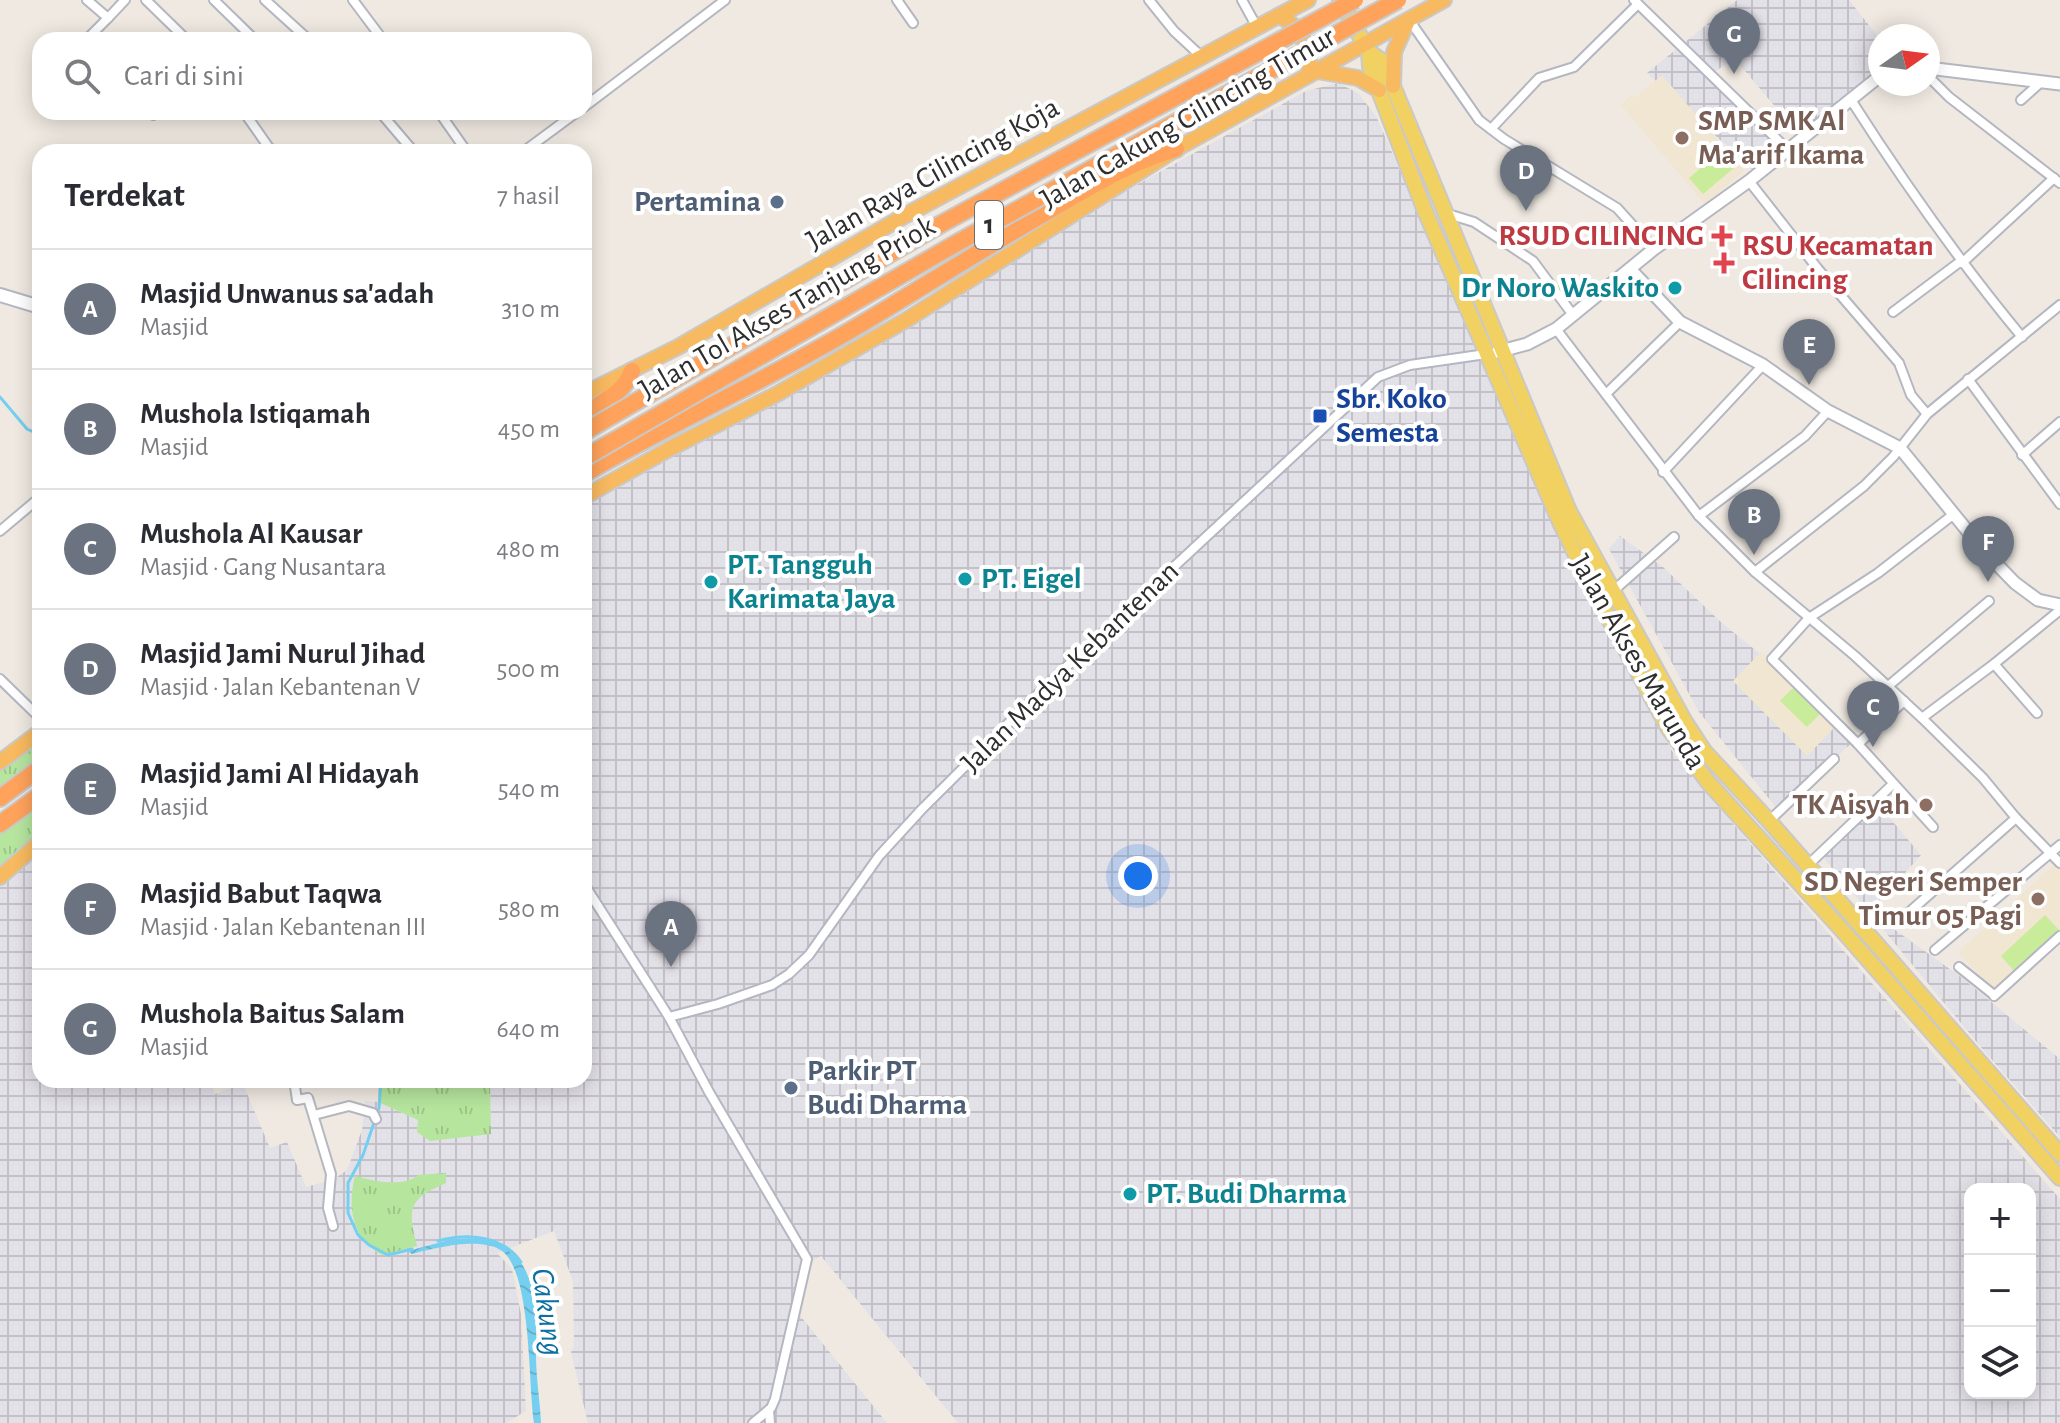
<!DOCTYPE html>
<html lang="id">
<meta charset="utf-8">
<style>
:root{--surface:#fff;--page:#f7f7f7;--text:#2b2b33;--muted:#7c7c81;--line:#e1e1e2;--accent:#d93025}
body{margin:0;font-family:"Alegreya Sans",sans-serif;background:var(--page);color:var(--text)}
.controls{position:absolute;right:24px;bottom:24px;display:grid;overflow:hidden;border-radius:16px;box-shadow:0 4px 20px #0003}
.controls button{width:72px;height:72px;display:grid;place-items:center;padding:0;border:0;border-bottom:2px solid var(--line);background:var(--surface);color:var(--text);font:40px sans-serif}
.compass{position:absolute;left:1868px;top:24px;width:72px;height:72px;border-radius:50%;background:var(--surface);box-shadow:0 4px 20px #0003;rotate:76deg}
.you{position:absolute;left:1138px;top:876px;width:28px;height:28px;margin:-20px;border:6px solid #fff;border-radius:50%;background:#1a73e8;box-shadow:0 0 0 12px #1a73e833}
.badge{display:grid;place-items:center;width:52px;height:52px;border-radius:50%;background:var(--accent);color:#fff;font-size:26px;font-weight:700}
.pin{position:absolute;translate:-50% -66px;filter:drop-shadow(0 2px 4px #0008)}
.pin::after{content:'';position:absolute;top:42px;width:28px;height:24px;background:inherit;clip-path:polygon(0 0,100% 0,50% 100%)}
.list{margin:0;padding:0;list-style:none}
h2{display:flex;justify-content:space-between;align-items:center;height:104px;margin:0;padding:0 32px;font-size:34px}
h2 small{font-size:26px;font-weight:400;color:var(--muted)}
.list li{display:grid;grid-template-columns:52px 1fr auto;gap:24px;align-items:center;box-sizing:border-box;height:120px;padding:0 32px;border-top:2px solid var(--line)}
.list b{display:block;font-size:30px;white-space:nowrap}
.list p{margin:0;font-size:26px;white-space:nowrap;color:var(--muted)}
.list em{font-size:26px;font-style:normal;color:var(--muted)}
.icon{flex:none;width:44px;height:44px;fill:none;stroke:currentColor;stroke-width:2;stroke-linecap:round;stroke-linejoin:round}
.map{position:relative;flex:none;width:2060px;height:1423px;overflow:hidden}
.search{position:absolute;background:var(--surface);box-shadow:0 4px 20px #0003;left:32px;top:32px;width:560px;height:88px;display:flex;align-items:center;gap:20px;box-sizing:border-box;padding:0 28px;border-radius:24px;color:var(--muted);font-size:30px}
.panel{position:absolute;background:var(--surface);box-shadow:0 4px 20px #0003;left:32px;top:144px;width:560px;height:944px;border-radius:24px}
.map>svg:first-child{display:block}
.industrial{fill:url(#industrial-grid);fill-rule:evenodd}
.education{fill:#f0e6d1}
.grass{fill:url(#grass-tufts)}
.pitch{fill:#c9ec9a}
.water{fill:url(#water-waves)}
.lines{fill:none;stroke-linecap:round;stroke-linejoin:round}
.stream{stroke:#75cff0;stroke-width:3}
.minor-casing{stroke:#b4b7c1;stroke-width:12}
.tertiary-casing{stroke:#b4b7c1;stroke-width:15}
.secondary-casing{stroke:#b4b7c1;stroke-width:16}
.primary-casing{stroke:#c9c9c9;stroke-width:18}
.trunk-casing{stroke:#c9c9c9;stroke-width:18}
.motorway-casing{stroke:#c9c9c9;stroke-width:20}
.minor{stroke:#fff;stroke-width:8}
.tertiary{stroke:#fff;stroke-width:11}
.secondary{stroke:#fff;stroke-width:12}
.primary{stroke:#f2d163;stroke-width:14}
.trunk{stroke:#f8ba60;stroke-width:14}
.motorway{stroke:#ffa35c;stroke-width:16}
.motorway-bridge-casing{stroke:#c9c9c9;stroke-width:20;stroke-linecap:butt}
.motorway-bridge{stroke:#ffa35c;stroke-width:16}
.education-dot{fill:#8d6e63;stroke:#fff;stroke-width:3}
.service-dot{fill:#5c6f8a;stroke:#fff;stroke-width:3}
.health-dot{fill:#e0444e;stroke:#fff;stroke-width:3}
.culture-dot{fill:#0f9aa8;stroke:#fff;stroke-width:3}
.transit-dot{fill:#1a4fb4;stroke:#fff;stroke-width:3}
.labels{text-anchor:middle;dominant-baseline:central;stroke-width:8;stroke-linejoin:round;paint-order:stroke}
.shield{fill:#fff;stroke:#6d6d6d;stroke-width:2}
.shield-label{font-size:28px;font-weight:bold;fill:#2e2e2e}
.street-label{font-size:30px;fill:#2e2e2e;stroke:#fff}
.education-label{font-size:30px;font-weight:bold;fill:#785e54;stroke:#fff;text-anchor:end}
.service-label{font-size:30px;font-weight:bold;fill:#4e5e75;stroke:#fff;text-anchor:end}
.health-label{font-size:30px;font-weight:bold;fill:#be3a42;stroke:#fff;text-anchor:end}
.culture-label{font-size:30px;font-weight:bold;fill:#0d838f;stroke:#fff;text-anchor:start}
.transit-label{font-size:30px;font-weight:bold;fill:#164399;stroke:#fff;text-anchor:start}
.water-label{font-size:32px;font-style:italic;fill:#0d6fa3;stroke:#fff}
</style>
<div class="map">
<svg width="2060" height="1423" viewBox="0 0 2060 1423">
<defs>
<pattern id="industrial-grid" width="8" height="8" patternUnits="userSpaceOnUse" patternTransform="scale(2)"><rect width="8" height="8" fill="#e3e1e8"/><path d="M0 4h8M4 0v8" fill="none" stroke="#c3c1c7"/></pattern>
<pattern id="grass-tufts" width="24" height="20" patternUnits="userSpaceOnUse" patternTransform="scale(2)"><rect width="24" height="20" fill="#b6e59e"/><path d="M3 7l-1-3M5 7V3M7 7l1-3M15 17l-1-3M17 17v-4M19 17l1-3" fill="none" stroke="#9dc588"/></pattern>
<pattern id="water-waves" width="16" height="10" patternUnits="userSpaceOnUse" patternTransform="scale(2)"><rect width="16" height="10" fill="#75cff0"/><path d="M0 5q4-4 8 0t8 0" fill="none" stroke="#66b2ce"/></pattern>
</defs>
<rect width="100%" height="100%" fill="#efe9e1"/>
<g class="industrial">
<polygon points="1737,0 1849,0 1880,39 1880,67 1799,135 1735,59 1714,72 1786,145 1752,169 1647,73"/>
<path d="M1338 83 1358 93 1376 116 1573 564 1672 751 1707 794 2060 1199V1423H958L821 1256 805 1265 794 1308 887 1423H770L769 1411 753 1423H588L571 1352 574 1347 573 1281 554 1231 497 1253 512 1269 521 1314 526 1411 506 1423H0V876L40 841V1080H209L215 1094 243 1084 270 1148 287 1142 306 1187 334 1179 347 1170 362 1130 365 1101 378 1102 419 1120 491 1134 490 1080H584V491L1306 91ZM1970 1189H2030V1393H1970Z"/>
<polygon points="1620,536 1663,567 1722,623 1812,696 1854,741 1778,810 1699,712 1609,549"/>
<polygon points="1877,803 1921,855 1870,912 1961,977 2060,1059 2060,1137 1985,1052 1822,856"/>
</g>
<g class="education">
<polygon points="1662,75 1744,171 1705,204 1621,105 1632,95 1635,98"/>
<polygon points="1762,651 1836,726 1807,756 1733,681"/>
<polygon points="2057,862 2060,865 2060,934 1995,993 1958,952"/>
</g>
<g class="grass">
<polygon points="40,732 40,768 0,799 0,762"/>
<polygon points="40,795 40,842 0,876 0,825"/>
<polygon points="379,1080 490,1080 491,1134 430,1141 417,1132 418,1120 378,1102"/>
<path d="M446 1173V1183C409 1199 407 1207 417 1246L382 1255C352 1239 347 1207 355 1176 373 1181 403 1188 418 1175Z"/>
</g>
<g class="pitch">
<polygon points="1721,151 1735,167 1703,194 1689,178"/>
<polygon points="1794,687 1821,713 1807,727 1780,701"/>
<polygon points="2045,915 2059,930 2015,972 2001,956"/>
</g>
<path class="water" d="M453 1239C464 1239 478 1237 489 1240 540 1255 536 1313 536 1355 536 1378 540 1400 541 1423H534C528 1385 532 1273 502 1251 482 1236 434 1248 412 1254L408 1251Z"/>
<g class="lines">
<g class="stream">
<polyline points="0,397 27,429 40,435"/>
<polyline points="381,1080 379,1108 363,1155 348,1183 348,1213 358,1235 369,1245 388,1255 412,1249"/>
<path d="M438 1241C468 1233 502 1235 521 1262"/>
</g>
<defs>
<g id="minor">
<polyline points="87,0 108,18 125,0"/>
<polyline points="146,0 187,40"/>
<polyline points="214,0 255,40"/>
<polyline points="265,0 309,40"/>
<polyline points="353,0 383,40"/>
<polyline points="897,0 913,23"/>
<polyline points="1149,0 1174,31 1203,58"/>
<polyline points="1242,0 1258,29"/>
<polyline points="1634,0 1788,150"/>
<polyline points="1410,21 1479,120 1504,139 1617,208 1654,249"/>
<polyline points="86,40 108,18"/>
<polyline points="1928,76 1949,97 2060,183"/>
<path d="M1851 100C1904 183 1959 261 2022 337"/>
<polyline points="2021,100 2041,82"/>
<polyline points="584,107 725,0"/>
<polyline points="244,112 272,152"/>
<polyline points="380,112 414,152"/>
<polyline points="439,112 467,152"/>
<polyline points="153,115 158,112"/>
<polyline points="1491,129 1539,78 1574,67 1638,4"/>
<polyline points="523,152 577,112"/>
<polyline points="1749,181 1818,269 1899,363 1911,395 1927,414"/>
<polyline points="1448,214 1474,222 1533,261 1573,315"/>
<polyline points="1962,263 2054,178"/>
<polyline points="1893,312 1961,261"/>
<polyline points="1556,329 1699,516 1755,572 1855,656 1922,718 1983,778 2016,818 2060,863"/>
<polyline points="1968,379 2060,504"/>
<polyline points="1606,394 1680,322"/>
<polyline points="2022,455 2060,422"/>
<polyline points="1663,472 1763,365"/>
<polyline points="1699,516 1805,436 1828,411"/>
<polyline points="0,531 38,499"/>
<polyline points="1755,572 1864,486 1893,457 1927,414 2060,305"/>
<polyline points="1612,592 1674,537"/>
<polyline points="1994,664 2037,713"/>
<polyline points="0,679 40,718"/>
<polyline points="1887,687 1989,601"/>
<polyline points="1922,718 1994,664 2060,610"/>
<polyline points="1858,744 1904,701"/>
<polyline points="1769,821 1834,759"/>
<polyline points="1933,827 1858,744 1772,659 1809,618 1878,573 1954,514"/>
<polyline points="1808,865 1893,784"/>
<polyline points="584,884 669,1017 718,1004 772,985 789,974 809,955 879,856 922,809 1049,683 1378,377 1410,365 1486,354"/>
<polyline points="1898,922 2016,818"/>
<polyline points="1935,950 2060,845"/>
<polyline points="1959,967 1994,995"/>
<polyline points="1994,996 2060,936"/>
<polyline points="669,1017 709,1092 807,1259 775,1399 771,1408 753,1423"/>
<polyline points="294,1080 297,1100 308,1098 331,1174 328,1208 333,1226"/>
<polyline points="314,1115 349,1106 373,1113 376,1119"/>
<polyline points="769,1410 770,1423"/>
</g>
<g id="tertiary">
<polyline points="1928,68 2060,84"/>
<polyline points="1630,269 1680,322 1763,365 1828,411 1900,448 1983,550 2015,583 2038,600 2060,605"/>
<polyline points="1497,352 1527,344 1556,329 1654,249 1749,181 1880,76"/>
</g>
<polyline id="secondary" points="0,295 40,307"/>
<g id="primary">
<polyline points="1340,0 1369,52 1370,67 1425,211 1560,522 1590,584 1669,729 1708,782 1842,930 2060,1178"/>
<polyline points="1369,52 1382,61 1393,86 1569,511 1685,722 1704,751 1769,821 2060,1154"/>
</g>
<g id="trunk">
<path d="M1280 16C1301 27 1312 51 1309 75"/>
<polyline points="1317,71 1358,78 1379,90"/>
<polyline points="1393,86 1394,52 1407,23"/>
<polyline points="584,394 678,347 906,215 1308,0"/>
<polyline points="584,497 671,448 777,394 908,319 1176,149 1444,0"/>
<polyline points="0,762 40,732"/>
<polyline points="0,877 40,842"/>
</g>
<g id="motorway">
<path d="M584 414C604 401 623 394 632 371"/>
<path d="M584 474C677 420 776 376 868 320 927 284 985 248 1045 213 1087 189 1129 162 1176 149"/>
<polyline points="0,798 40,768"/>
<polyline points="0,824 40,795"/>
</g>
</defs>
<use href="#minor" class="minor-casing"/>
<use href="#tertiary" class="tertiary-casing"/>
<use href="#secondary" class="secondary-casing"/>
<use href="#primary" class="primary-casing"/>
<use href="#trunk" class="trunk-casing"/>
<use href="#motorway" class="motorway-casing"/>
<use href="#minor" class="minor"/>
<use href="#tertiary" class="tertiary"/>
<use href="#secondary" class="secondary"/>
<use href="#primary" class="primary"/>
<use href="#trunk" class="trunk"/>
<use href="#motorway" class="motorway"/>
<defs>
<g id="motorway-bridge">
<polyline points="584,432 941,224 1355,0"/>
<polyline points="584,458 957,243 1398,0"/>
</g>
</defs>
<use href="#motorway-bridge" class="motorway-bridge-casing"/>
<use href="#motorway-bridge" class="motorway-bridge"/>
</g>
<g class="education-dot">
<circle cx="1682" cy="138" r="8"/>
<circle cx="1926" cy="805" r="8"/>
<circle cx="2038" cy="899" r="8"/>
</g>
<g class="service-dot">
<circle cx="777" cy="202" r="8"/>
<circle cx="791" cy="1088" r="8"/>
</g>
<g class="health-dot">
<path d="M1718 224h8v8h8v8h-8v8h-8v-8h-8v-8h8z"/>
<path d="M1720 251h8v8h8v8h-8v8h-8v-8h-8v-8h8z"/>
</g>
<g class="culture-dot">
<circle cx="1675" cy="288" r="8"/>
<circle cx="965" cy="579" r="8"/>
<circle cx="711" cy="582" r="8"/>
<circle cx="1130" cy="1194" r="8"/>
</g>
<rect class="transit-dot" x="1312" y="408" width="16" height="16" rx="4"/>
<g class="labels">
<rect class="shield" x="975" y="201" width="28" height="48" rx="6"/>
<g class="shield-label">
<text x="989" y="225">1</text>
</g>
<g class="street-label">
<text transform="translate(1188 118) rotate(-30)">Jalan Cakung Cilincing Timur</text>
<text transform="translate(933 174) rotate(-29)">Jalan Raya Cilincing Koja</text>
<text transform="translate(787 308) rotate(-30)">Jalan Tol Akses Tanjung Priok</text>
<text transform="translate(1638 662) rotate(60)">Jalan Akses Marunda</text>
<text transform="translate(1070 667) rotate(-44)">Jalan Madya Kebantenan</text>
</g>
<g class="education-label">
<text x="1698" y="121" text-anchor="start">SMP SMK Al<tspan x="1698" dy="34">Ma'arif Ikama</tspan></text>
<text x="1910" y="805">TK Aisyah</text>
<text x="2022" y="882">SD Negeri Semper<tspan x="2022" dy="34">Timur 05 Pagi</tspan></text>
</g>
<g class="service-label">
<text x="761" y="202">Pertamina</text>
<text x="807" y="1071" text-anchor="start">Parkir PT<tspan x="807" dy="34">Budi Dharma</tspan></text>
</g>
<g class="health-label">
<text x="1704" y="236">RSUD CILINCING</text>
<text x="1742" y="246" text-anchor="start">RSU Kecamatan<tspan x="1742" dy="34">Cilincing</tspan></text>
</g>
<g class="culture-label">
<text x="1659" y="288" text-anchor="end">Dr Noro Waskito</text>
<text x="727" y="565">PT. Tangguh<tspan x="727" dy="34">Karimata Jaya</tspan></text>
<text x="981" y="579">PT. Eigel</text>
<text x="1146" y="1194">PT. Budi Dharma</text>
</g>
<g class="transit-label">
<text x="1336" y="399">Sbr. Koko<tspan x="1336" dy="34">Semesta</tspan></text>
</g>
<g class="water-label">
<text transform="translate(548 1312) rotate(82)">Cakung</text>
</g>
</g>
</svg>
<div class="controls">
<button>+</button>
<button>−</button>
<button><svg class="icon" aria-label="layers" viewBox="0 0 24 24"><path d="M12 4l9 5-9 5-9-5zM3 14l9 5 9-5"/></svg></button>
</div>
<svg class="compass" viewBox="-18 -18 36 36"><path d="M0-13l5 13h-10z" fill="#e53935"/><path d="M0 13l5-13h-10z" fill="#7c7c81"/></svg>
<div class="you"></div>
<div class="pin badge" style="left:671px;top:967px;background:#6b7280">A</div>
<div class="pin badge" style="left:1754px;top:555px;background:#6b7280">B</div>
<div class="pin badge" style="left:1873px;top:747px;background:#6b7280">C</div>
<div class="pin badge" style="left:1526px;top:211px;background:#6b7280">D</div>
<div class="pin badge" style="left:1809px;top:385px;background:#6b7280">E</div>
<div class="pin badge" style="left:1988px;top:582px;background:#6b7280">F</div>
<div class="pin badge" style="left:1734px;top:74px;background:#6b7280">G</div>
<div class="search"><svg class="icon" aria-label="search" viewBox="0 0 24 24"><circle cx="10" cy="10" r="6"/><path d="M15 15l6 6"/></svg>Cari di sini</div>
<section class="panel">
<h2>Terdekat<small>7 hasil</small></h2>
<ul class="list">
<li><span class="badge" style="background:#6b7280">A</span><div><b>Masjid Unwanus sa'adah</b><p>Masjid</p></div><em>310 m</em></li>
<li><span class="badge" style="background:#6b7280">B</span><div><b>Mushola Istiqamah</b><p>Masjid</p></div><em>450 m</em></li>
<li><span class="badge" style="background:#6b7280">C</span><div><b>Mushola Al Kausar</b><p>Masjid · Gang Nusantara</p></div><em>480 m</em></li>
<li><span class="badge" style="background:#6b7280">D</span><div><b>Masjid Jami Nurul Jihad</b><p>Masjid · Jalan Kebantenan V</p></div><em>500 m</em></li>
<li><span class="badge" style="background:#6b7280">E</span><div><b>Masjid Jami Al Hidayah</b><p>Masjid</p></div><em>540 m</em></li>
<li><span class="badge" style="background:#6b7280">F</span><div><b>Masjid Babut Taqwa</b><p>Masjid · Jalan Kebantenan III</p></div><em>580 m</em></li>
<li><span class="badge" style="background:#6b7280">G</span><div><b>Mushola Baitus Salam</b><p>Masjid</p></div><em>640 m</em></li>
</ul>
</section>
</div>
